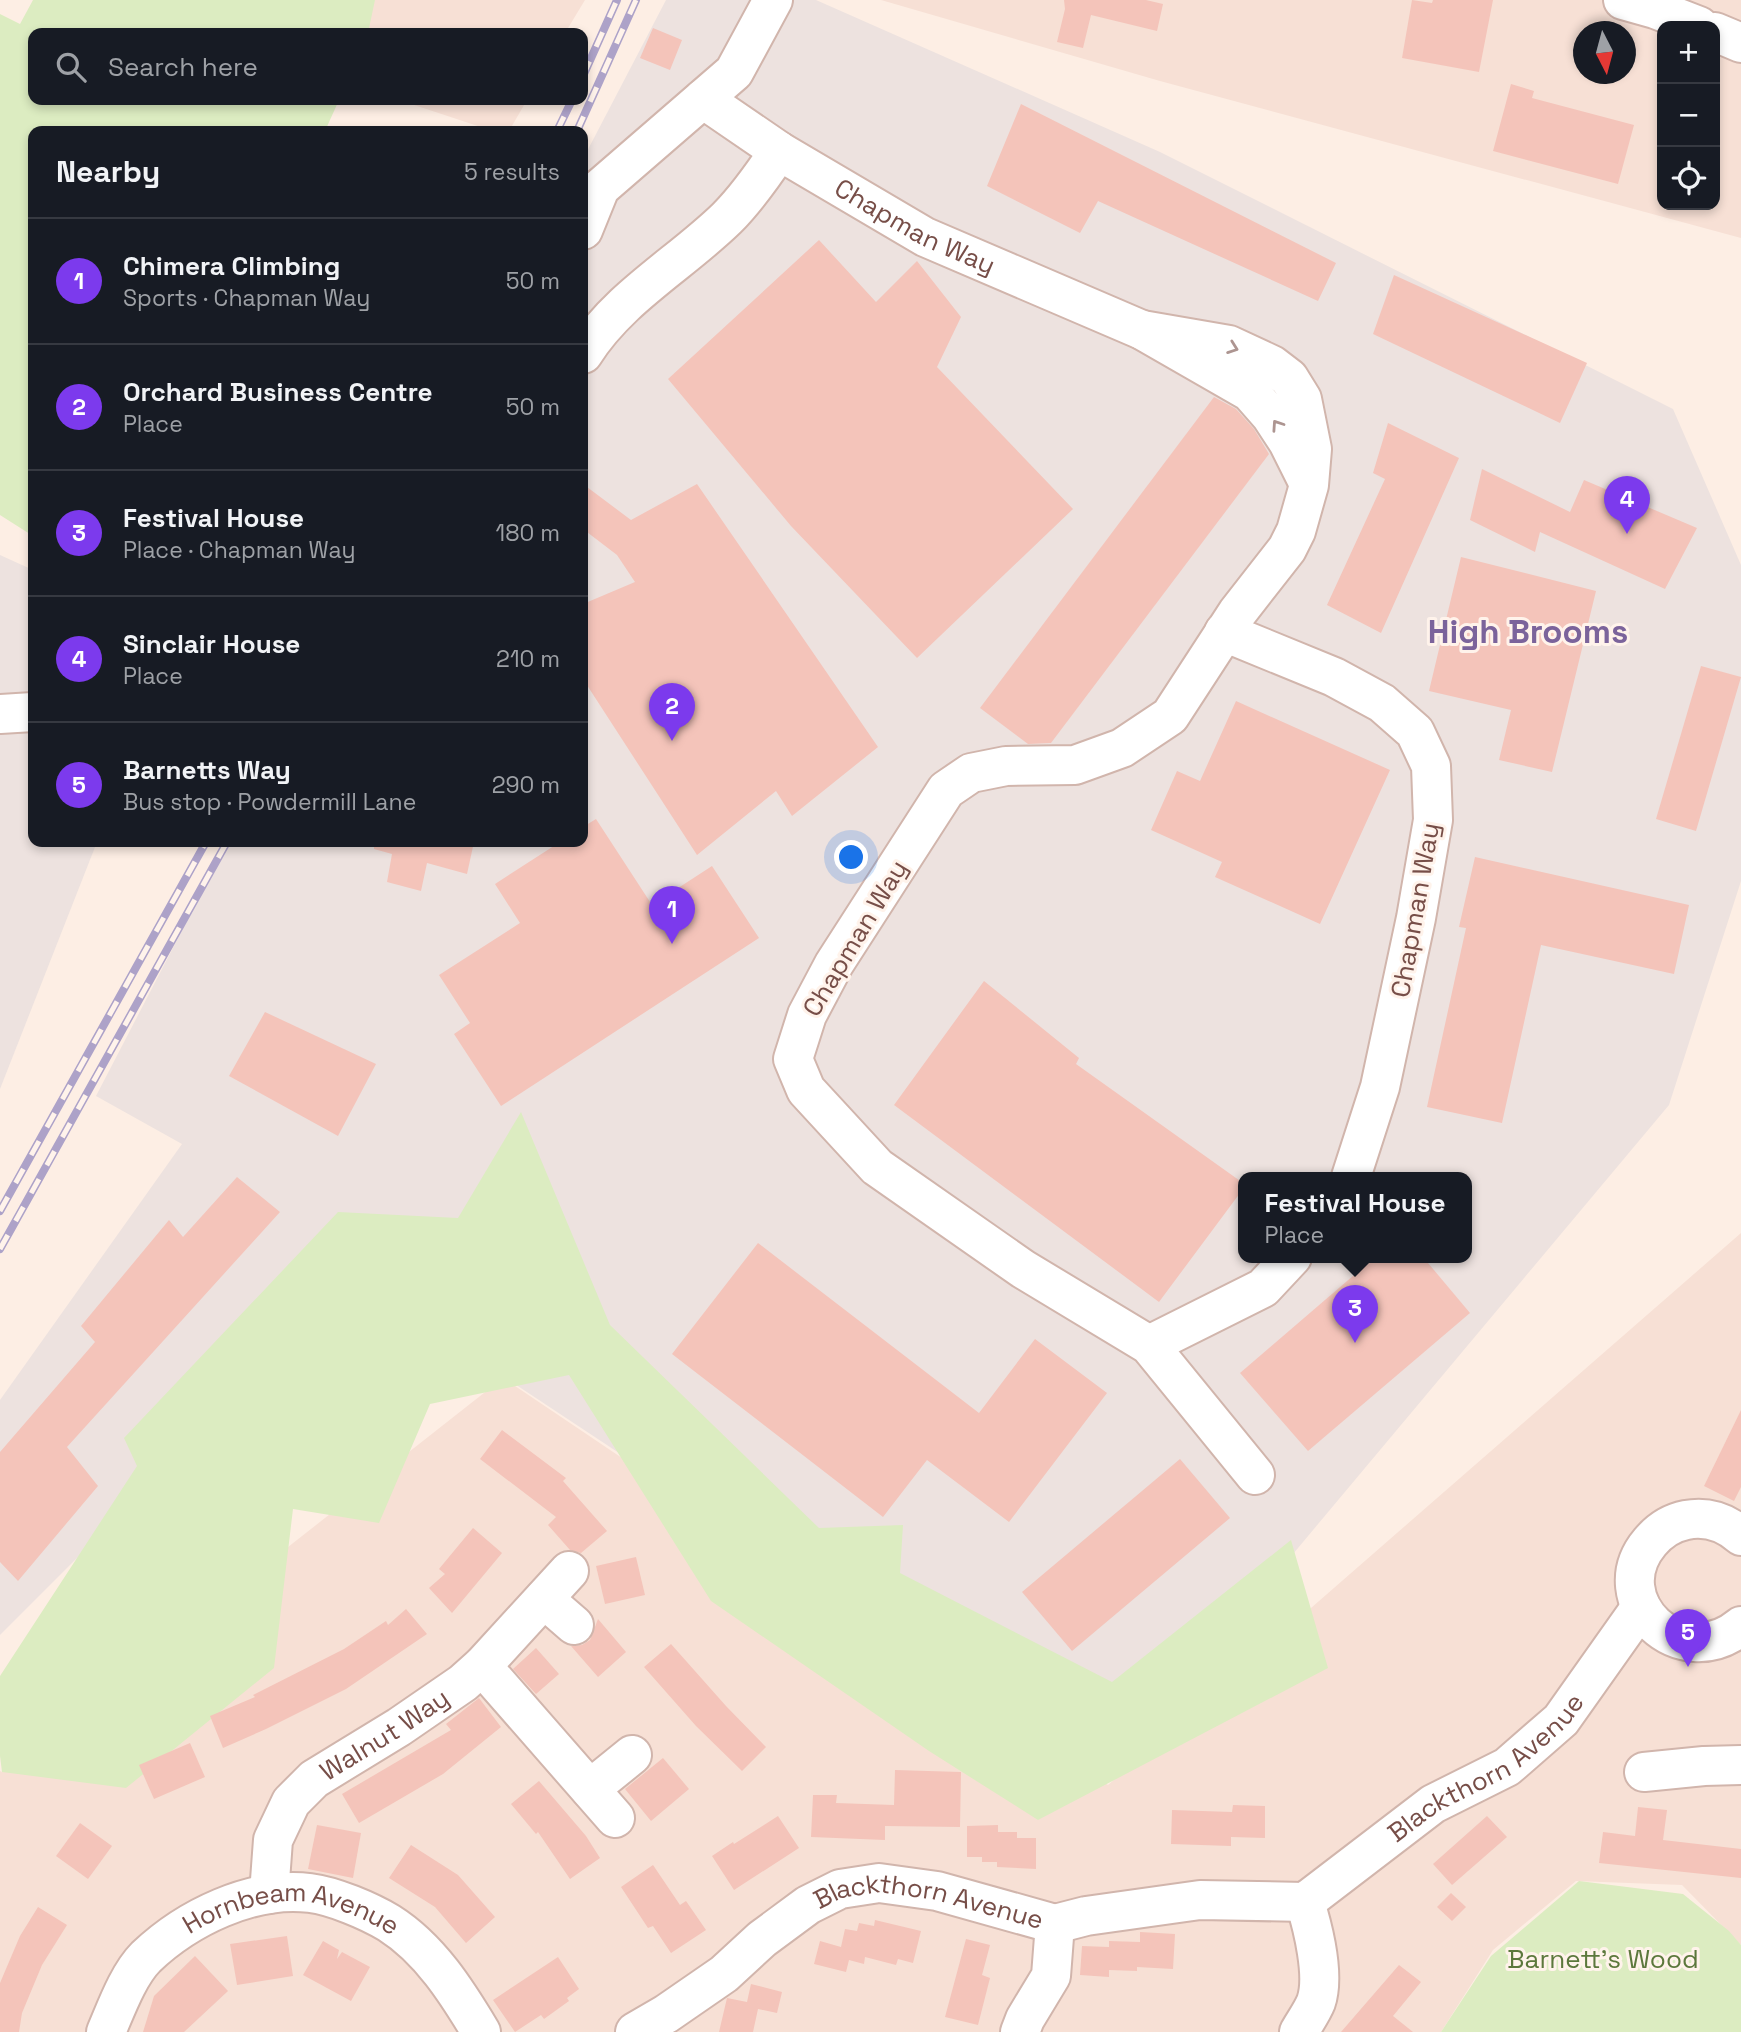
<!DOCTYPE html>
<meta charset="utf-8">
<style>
:root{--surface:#171b24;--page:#20242c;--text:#f1f3f6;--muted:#9ea1a6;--line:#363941;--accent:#7c3aed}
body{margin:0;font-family:"Space Grotesk",sans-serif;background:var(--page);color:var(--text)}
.controls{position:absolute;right:21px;top:21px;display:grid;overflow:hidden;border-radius:14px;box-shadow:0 4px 10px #0003}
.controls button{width:63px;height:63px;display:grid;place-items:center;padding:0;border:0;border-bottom:2px solid var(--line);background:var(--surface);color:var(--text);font:35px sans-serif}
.compass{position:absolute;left:1573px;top:21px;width:63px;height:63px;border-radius:50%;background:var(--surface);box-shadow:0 4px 10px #0003;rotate:174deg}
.you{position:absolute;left:852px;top:858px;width:24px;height:24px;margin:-18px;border:5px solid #fff;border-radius:50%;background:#1a73e8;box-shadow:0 0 0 10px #1a73e833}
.badge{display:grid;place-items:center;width:46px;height:46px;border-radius:50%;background:var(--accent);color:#fff;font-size:23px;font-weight:700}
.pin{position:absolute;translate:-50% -58px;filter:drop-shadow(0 2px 4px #0008)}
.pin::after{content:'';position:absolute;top:37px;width:24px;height:21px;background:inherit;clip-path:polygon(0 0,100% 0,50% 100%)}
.popup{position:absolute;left:1238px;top:1172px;width:234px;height:91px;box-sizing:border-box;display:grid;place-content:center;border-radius:14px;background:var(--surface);filter:drop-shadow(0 2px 5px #0005);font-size:23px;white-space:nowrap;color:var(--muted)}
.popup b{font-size:26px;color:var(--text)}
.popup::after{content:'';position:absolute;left:50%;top:100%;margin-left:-14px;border:14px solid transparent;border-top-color:var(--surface)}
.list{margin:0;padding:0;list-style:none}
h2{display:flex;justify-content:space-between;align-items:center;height:91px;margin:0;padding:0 28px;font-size:30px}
h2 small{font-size:23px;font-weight:400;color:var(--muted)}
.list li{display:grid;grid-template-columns:46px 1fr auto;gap:21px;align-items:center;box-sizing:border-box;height:126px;padding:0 28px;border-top:2px solid var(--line)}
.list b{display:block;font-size:26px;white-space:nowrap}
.list p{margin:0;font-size:23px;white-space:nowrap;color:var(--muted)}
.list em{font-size:23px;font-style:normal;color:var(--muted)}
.icon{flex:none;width:38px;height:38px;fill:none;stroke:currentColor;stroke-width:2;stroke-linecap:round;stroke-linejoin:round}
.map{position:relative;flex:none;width:1741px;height:2032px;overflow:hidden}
.search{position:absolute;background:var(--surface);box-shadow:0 4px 10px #0003;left:28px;top:28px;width:560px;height:77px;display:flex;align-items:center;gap:18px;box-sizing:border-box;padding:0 24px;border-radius:14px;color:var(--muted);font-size:26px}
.panel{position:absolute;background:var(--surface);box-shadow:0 4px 10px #0003;left:28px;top:126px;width:560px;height:721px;border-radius:14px}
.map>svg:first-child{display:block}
.residential{fill:#f7e0d5;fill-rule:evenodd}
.industrial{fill:#ede2df;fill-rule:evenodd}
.green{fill:#dcecc1}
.building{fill:#f4c4ba}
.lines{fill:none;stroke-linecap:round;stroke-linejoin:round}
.minor-casing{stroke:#d1b5ac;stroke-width:42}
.minor{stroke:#fff;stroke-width:38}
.rail-casing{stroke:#ada2c8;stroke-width:8}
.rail{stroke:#fff3eb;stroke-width:5;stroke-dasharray:16;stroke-linecap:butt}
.oneway{stroke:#ad9591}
.labels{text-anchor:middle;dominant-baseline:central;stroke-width:6;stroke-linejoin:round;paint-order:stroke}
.street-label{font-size:26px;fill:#774e48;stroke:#fff3eb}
.park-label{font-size:26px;fill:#5c783c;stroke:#fff3eb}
.district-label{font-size:33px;font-weight:bold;fill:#7b639b;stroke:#fff3eb}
</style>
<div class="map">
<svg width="1741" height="2032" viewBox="0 0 1741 2032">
<rect width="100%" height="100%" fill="#fdeee4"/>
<g class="residential">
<polygon points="167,0 585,0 565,33 241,33"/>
<path d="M881 0H1741V238L1160 81ZM1662 26H1715V205H1662ZM1584 32H1626V74H1584Z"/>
<polygon points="399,100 527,100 509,131 493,131"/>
<polygon points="1741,1233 1741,1945 1682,1885 1576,1881 1493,1950 1441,2032 0,2032 0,1771 2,1772 503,1378 1108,1785"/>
</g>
<g class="industrial">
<path d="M666 0H816L1160 152 1673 409 1741 565V881L1669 1105 1107 1776 356 1279 0 1635V1400L182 1144 96 1096 228 842H583V159ZM1243 1177H1467V1257H1243Z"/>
<polygon points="0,555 33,570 33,842 97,842 0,1089"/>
</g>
<g class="green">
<polygon points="33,0 375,0 368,33 33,33 33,100 339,100 325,131 33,131 33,536 0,515 0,14 20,24"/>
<polygon points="521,1112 610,1325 819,1528 903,1525 900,1573 1112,1682 1291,1540 1328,1668 1038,1820 929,1751 711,1601 569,1375 430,1404 379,1523 293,1509 274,1668 126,1788 2,1772 0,1756 0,1676 137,1466 124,1438 338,1212 458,1218"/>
<polygon points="1579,1881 1683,1894 1729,1931 1741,1945 1741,2032 1441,2032 1491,1956"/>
</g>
<g class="building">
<polygon points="1064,0 1146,0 1163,4 1157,31 1091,15 1083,48 1057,42 1065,9"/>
<polygon points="1412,0 1432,3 1433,0 1493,0 1479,72 1402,58"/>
<polygon points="653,28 682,40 670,70 640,58"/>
<polygon points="1511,84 1534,91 1532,98 1634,125 1618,184 1493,151"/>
<polygon points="1021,104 1336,263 1318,301 1098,201 1080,233 987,186"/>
<polygon points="819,240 876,302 917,261 961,317 937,367 1073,509 917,658 791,526 668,379"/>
<polygon points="1394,275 1587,363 1560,423 1373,334"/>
<polygon points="1214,397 1236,409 1254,429 1269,454 1051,743 1028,744 980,708"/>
<polygon points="1388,423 1459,458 1381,633 1327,605 1385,479 1373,473"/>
<polygon points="1482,469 1570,512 1584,480 1697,528 1665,589 1540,532 1535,552 1470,520"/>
<polygon points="583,484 631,520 697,484 878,747 792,816 776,791 697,855 583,679 583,604 635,582 617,555 583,529"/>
<polygon points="1461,557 1596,591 1552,772 1499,760 1511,710 1429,691"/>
<polygon points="1701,666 1741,677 1696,831 1656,819"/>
<polygon points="1236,701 1390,770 1320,924 1215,877 1222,862 1151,830 1177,771 1200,781"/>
<polygon points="596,819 652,905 712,866 759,938 501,1106 454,1034 470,1023 439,975 520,923 495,884 560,842 583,842 583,827"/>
<polygon points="374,842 474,842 467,874 427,863 421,891 387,882 392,854 374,849"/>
<polygon points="1475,857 1689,905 1674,974 1541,945 1502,1123 1427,1107 1466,928 1459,927"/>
<polygon points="984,981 1079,1058 1076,1064 1243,1183 1243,1189 1159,1302 894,1105"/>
<polygon points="265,1012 376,1064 338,1136 229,1076"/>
<polygon points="237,1177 280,1212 67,1447 98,1486 18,1581 0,1562 0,1452 95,1342 81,1326 169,1220 183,1237"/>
<polygon points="758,1243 979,1413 1035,1339 1107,1393 1009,1522 927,1460 883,1517 672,1354"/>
<polygon points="1375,1257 1423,1257 1470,1313 1308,1451 1240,1373"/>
<polygon points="1741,1410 1741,1487 1734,1501 1704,1486"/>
<polygon points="502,1430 566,1478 563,1481 607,1531 581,1553 570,1550 548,1525 556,1517 480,1459"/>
<polygon points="1180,1459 1230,1518 1072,1651 1022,1592"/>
<polygon points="473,1528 502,1553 452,1613 429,1588 445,1574 439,1569"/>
<polygon points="636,1557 645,1595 605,1604 596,1566"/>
<polygon points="406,1609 427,1634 346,1689 266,1729 223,1748 210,1716 255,1697 253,1695 344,1649 386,1621 388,1625"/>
<polygon points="598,1619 626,1652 598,1677 571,1646 582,1645 590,1640"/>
<polygon points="671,1644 726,1706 766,1747 742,1771 696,1726 644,1667"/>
<polygon points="536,1648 559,1674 536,1694 513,1669"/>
<polygon points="479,1698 501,1727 443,1774 359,1823 342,1794 451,1730 446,1724"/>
<polygon points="190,1743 205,1777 154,1799 139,1765"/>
<polygon points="663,1758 689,1789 651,1821 625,1789"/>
<polygon points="895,1770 961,1772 960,1827 885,1826 885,1840 811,1837 813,1795 837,1795 836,1803 894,1805"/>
<polygon points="539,1781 586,1836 600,1858 570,1879 538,1832 536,1834 511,1804"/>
<polygon points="1233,1805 1265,1806 1265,1838 1231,1837 1231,1846 1171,1844 1172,1810 1232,1812"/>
<polygon points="1638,1807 1667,1810 1663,1840 1741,1849 1741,1878 1599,1863 1603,1832 1635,1836"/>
<polygon points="778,1816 799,1848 734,1890 712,1856 733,1842 734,1844"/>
<polygon points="1487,1816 1507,1837 1452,1885 1433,1864"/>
<polygon points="80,1823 112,1846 88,1879 56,1856"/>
<polygon points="317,1825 361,1833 353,1878 308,1869"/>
<polygon points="998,1825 998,1832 1017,1832 1017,1838 1036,1838 1036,1869 997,1867 997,1862 982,1862 982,1857 967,1857 967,1826"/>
<polygon points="411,1845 458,1875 495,1917 466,1943 435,1907 389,1878"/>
<polygon points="653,1865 680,1905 686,1901 706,1930 671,1953 653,1926 648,1928 621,1887"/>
<polygon points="1451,1893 1466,1907 1452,1921 1437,1907"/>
<polygon points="38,1907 67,1925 42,1965 22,2013 19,2032 0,2032 0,1983 20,1936"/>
<polygon points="875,1920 921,1931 913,1963 898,1959 896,1965 865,1957 864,1964 849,1960 846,1972 814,1964 820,1941 841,1947 845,1929 857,1931 859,1923 874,1926"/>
<polygon points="1140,1932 1175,1934 1173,1969 1137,1967 1137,1971 1109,1970 1109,1977 1080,1975 1082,1946 1109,1947 1109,1941 1140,1942"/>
<polygon points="287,1936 293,1976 237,1985 230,1944"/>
<polygon points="966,1939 990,1945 982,1975 990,1978 978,2025 945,2017"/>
<polygon points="323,1941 339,1950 337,1959 342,1952 370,1967 351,2001 303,1975"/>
<polygon points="195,1956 228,1991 184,2032 143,2032 154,1996"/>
<polygon points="558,1957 579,1989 567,1998 569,2001 544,2019 541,2015 515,2032 493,2000"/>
<polygon points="1399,1965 1421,1982 1393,2016 1413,2032 1341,2032"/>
<polygon points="751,1984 782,1992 777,2013 758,2009 753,2032 719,2032 727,1998 747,2002"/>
</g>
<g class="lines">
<defs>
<g id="minor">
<polyline points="1623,0 1655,9 1699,26"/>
<polyline points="1715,32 1741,43"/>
<path id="s1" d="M703 99 779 151 925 237 1142 330 1250 392 1271 416 1288 442 1307 480"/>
<polyline points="583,230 600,188 734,72 773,0"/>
<polyline points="1142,330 1229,345 1272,365 1289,378 1302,399 1312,449 1309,485 1296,531 1287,549 1237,613 1170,716 1122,748 1075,765 1006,766 971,773 946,790 834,964 807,1015 793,1059 806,1090 877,1167 1023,1269 1149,1345 1255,1475"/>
<path d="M583 354C619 297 680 264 727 218 747 198 763 175 779 151"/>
<polyline points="1224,632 1334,677 1382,703 1415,732 1431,766 1433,820 1416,918 1380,1087 1351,1177"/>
<polyline points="0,714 33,712"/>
<polyline points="1149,1345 1263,1288 1292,1257"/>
<path d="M1741 1536C1725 1522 1707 1516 1686 1520 1671 1523 1660 1530 1650 1542 1601 1600 1681 1676 1741 1626"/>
<polyline points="544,1599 574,1625"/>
<polyline points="482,1666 615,1818"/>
<polyline points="1644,1772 1704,1766 1741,1765"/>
<polyline points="590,1789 632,1755"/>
<path id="s2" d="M269 1894 273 1840 291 1802 314 1779 399 1727 463 1683 482 1666 569 1571"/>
<path id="s3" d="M106 2032C116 2009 128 1975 146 1957 187 1918 252 1886 310 1893 334 1896 369 1911 389 1923 430 1949 457 1992 481 2032"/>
<path id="s4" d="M635 2032 666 2014 724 1974 762 1939 808 1905 840 1889 879 1883 937 1891 1055 1924 1086 1916 1200 1900 1305 1902 1433 1804 1507 1767 1561 1720 1641 1607"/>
<polyline points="1020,2032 1025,2019 1051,1976 1055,1924"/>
<path d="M1299 2032C1304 2023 1312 2012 1316 2002 1325 1976 1313 1928 1305 1902"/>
</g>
</defs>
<use href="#minor" class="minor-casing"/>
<use href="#minor" class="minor"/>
<defs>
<g id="rail">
<polyline points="583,76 617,0"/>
<polyline points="557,131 572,100"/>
<polyline points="577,131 636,0"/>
<polyline points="0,1211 206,842"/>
<polyline points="0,1249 227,842"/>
</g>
</defs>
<use href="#rail" class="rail-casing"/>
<use href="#rail" class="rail"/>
</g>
<defs><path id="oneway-chevron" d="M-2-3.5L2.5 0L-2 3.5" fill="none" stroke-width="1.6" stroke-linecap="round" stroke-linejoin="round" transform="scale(1.75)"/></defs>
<g class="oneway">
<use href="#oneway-chevron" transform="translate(1233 348) rotate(20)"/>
<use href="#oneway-chevron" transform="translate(1277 425) rotate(-124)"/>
</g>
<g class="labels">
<g class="street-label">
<text stroke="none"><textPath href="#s1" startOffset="248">Chapman Way</textPath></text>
<text transform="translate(1415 910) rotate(-80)">Chapman Way</text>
<text transform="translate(855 938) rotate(-59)">Chapman Way</text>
<text stroke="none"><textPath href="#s2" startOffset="212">Walnut Way</textPath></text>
<text stroke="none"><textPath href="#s4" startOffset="950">Blackthorn Avenue</textPath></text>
<text stroke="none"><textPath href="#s4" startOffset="341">Blackthorn Avenue</textPath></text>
<text stroke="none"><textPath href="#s3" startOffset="248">Hornbeam Avenue</textPath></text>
</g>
<g class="park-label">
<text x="1603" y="1959">Barnett's Wood</text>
</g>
<g class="district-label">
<text x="1528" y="632">High Brooms</text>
</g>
</g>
</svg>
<div class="controls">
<button>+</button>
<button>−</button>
<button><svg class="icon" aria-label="locate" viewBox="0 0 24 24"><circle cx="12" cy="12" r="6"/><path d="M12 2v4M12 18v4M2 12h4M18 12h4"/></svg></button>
</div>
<svg class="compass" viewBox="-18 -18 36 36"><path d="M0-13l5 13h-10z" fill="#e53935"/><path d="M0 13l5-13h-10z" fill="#9ea1a6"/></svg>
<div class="you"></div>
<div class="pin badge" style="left:672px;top:944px">1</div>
<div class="pin badge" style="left:672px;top:741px">2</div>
<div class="pin badge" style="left:1355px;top:1343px">3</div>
<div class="popup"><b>Festival House</b>Place</div>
<div class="pin badge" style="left:1627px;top:534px">4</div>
<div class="pin badge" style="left:1688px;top:1667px">5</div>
<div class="search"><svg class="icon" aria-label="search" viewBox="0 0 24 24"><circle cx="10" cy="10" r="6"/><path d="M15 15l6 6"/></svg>Search here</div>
<section class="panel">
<h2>Nearby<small>5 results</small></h2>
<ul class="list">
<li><span class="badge">1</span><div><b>Chimera Climbing</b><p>Sports · Chapman Way</p></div><em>50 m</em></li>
<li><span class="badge">2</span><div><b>Orchard Business Centre</b><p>Place</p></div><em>50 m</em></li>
<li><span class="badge">3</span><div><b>Festival House</b><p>Place · Chapman Way</p></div><em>180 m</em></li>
<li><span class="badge">4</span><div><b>Sinclair House</b><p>Place</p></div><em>210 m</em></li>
<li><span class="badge">5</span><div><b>Barnetts Way</b><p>Bus stop · Powdermill Lane</p></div><em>290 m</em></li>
</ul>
</section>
</div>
